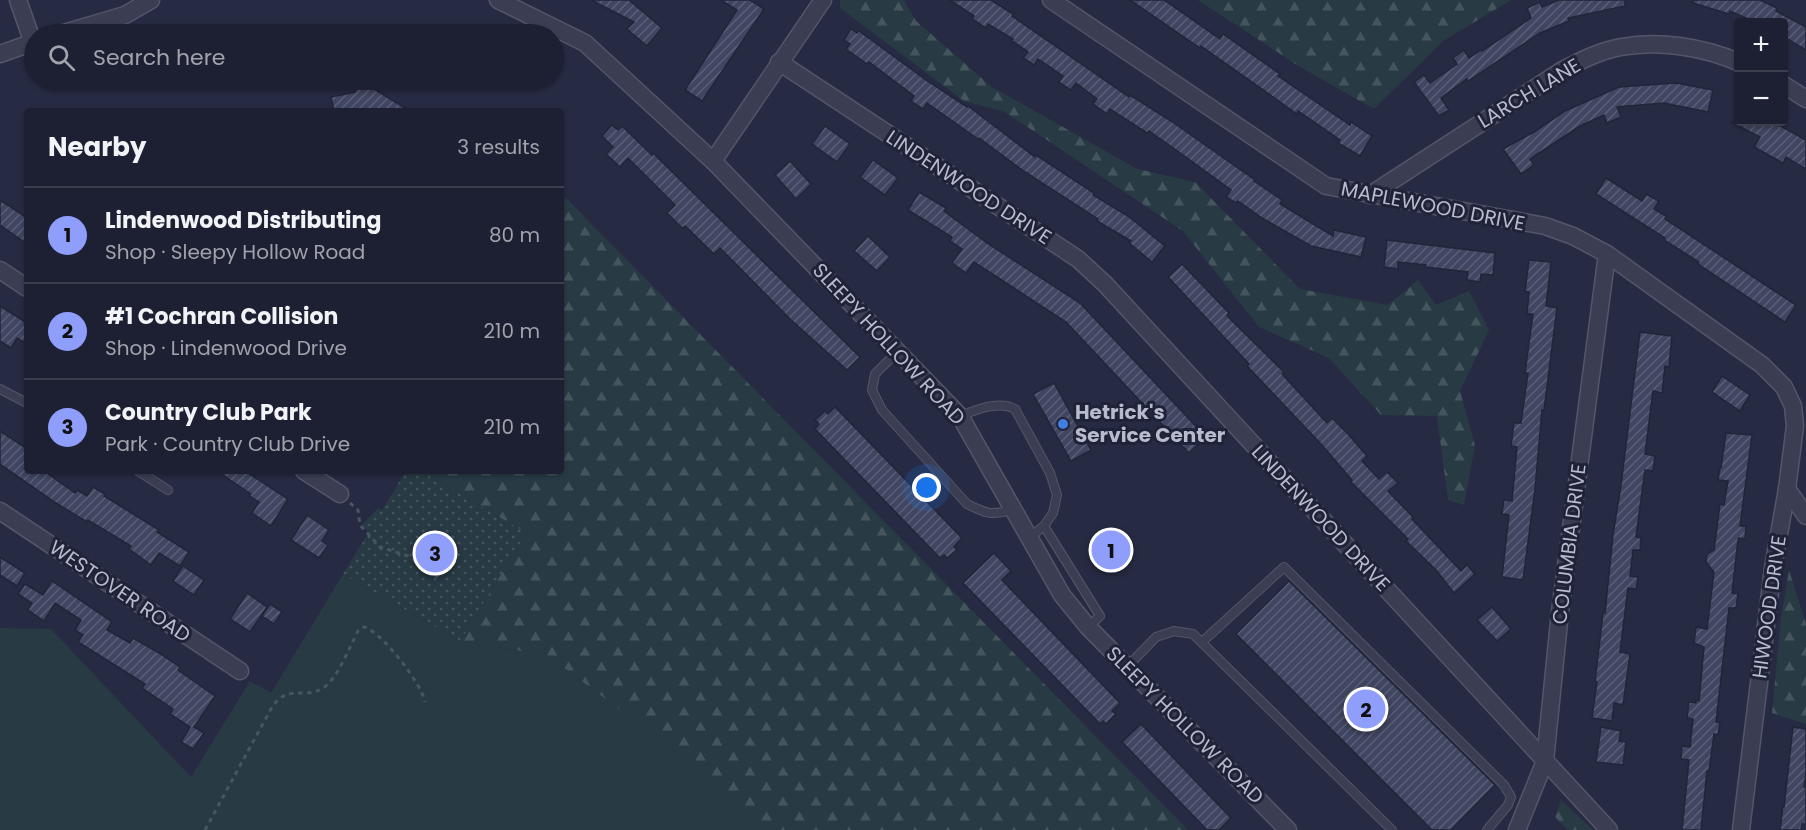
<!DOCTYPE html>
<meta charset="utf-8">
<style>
:root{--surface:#1c2032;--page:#292d3e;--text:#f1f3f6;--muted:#a0a3ac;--line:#3a3e4d;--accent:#8f9dfb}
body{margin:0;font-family:Poppins,sans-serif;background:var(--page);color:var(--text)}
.controls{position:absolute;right:18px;top:18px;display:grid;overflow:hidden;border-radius:6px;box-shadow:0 2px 4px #0004}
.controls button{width:54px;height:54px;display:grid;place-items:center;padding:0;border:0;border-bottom:2px solid var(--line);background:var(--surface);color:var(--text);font:30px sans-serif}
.you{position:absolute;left:927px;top:488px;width:21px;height:21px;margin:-15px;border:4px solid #fff;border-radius:50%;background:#1a73e8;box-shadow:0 0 0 9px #1a73e833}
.badge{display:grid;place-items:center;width:39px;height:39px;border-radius:50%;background:var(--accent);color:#111;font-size:20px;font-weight:700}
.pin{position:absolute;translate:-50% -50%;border:3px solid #fff;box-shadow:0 2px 6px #0006}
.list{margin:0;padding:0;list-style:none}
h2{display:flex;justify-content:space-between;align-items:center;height:78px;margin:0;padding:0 24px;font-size:26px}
h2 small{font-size:20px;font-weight:400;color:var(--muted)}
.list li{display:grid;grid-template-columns:39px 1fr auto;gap:18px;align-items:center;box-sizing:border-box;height:96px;padding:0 24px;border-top:2px solid var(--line)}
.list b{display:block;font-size:22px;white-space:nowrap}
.list p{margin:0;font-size:20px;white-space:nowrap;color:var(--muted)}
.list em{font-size:20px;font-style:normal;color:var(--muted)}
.icon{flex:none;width:33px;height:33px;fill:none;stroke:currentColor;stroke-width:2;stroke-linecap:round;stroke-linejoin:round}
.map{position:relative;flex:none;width:1806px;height:830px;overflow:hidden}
.search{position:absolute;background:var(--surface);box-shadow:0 2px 4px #0004;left:24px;top:24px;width:540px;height:66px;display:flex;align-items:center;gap:15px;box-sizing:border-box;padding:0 21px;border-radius:33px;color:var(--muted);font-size:22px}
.panel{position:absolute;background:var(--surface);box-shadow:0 2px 4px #0004;left:24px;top:108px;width:540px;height:366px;border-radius:6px}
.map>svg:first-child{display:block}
.grass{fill:#283a44}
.forest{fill:url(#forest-firs)}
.park{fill:url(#park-dots)}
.building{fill:url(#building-hatch);stroke:#21253a;stroke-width:1.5}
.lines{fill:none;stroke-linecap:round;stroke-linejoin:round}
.lane-casing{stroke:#53566a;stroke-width:10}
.street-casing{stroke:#53566a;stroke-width:19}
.path{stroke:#475761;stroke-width:3;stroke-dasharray:4.5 4.5;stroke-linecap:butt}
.lane{stroke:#3b3e53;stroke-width:8}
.street{stroke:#3b3e53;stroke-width:16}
.shop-dot{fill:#3f7fe0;stroke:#1f2338;stroke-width:2}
.labels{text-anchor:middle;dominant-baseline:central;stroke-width:6;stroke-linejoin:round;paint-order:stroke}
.street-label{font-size:20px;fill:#b8bbcd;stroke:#1f2338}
.poi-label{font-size:20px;font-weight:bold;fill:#b8bbcd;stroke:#1f2338;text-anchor:start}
</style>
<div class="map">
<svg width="1806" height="830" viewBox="0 0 1806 830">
<defs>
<pattern id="forest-firs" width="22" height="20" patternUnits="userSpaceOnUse" patternTransform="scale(1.5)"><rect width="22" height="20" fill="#283a44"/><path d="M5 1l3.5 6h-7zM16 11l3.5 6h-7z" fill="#45555e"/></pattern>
<pattern id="park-dots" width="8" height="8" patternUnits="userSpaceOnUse" patternTransform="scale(1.5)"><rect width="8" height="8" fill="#283a44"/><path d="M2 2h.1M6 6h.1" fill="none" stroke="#45555e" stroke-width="1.8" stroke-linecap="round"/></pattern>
<pattern id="building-hatch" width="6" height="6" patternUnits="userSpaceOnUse" patternTransform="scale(1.5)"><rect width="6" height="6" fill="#404661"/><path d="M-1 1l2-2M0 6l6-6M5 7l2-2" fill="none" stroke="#5a5f76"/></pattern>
</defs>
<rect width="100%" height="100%" fill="#262b43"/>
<polygon class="grass" points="343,574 460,641 547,655 675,751 755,830 0,830 0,628 51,629 191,777 250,681 271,693"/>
<g class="forest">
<polygon points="840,0 904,0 916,21 992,87 1137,169 1195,182 1300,289 1388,305 1418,280 1436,305 1469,291 1489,330 1460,391 1475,445 1464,505 1448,500 1437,416 1381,415 1329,358 1259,327 1183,231 1005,112 964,101 840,8"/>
<polygon points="1198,0 1511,0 1443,41 1374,109 1297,65"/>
<polygon points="565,197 1188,830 755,830 675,751 547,655 460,641 526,533 421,471 561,471 561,208"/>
<polygon points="1789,570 1806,624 1806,724 1772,713 1781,618"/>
<polygon points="1561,800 1593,830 1568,830 1555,817"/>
</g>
<polygon class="park" points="406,471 421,471 526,533 460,641 343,574 369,532 362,525 378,508 382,510"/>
<g class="building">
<polygon points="591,0 629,0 662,28 647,46 627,29 634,22"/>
<polygon points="721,0 750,0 764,9 702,101 685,90 737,10"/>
<polygon points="950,0 991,0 1013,14 1012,16 1129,97 1130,95 1171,121 1255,180 1254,181 1282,200 1280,204 1333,236 1334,230 1366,237 1361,257 1311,246 1262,218 1238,201 1236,203 1226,197 1231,190 1183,155 1149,131 1147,133 1110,109 1107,114 1093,104 1097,99 1076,83 1071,90 1059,82 1063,76 1038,59 1034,65 1023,58 1028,52 1011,40 1013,39 988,24 986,28 972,19 974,16"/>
<polygon points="1130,0 1164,0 1220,39 1223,34 1280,74 1278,76 1350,125 1351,122 1372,136 1360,156 1338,143 1340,140 1298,111 1297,114 1201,46 1200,48"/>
<polygon points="1559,0 1625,0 1625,6 1568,18 1569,21 1540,33 1468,81 1467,79 1441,98 1449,110 1439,116 1414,82 1424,75 1430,83 1457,64 1453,58 1464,50 1469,58 1481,50 1482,51 1531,18 1527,8 1540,2 1542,7"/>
<polygon points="1694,0 1760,0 1777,8 1776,11 1806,27 1806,50 1784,37 1784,22 1755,22 1730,11 1729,14 1693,3"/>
<polygon points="851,29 857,33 859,31 926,80 967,107 968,106 1035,157 1036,155 1094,193 1093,195 1128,216 1165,246 1152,262 1129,243 1131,241 1097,221 1098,219 1025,172 979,138 978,139 927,103 923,109 911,101 914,96 869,62 867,64 846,49 850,44 844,40"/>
<polygon points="361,81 410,111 334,111 331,97 355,92"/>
<polygon points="1676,83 1713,90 1708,112 1664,103 1617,107 1621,117 1607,123 1604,115 1580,126 1530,159 1534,165 1521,174 1503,149 1534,132 1565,111 1619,87"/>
<polygon points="1731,122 1773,122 1806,140 1806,169 1786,157 1783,163 1754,147 1760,137"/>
<polygon points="612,125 618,130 622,126 652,155 653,153 860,357 847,370 791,320 720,248 714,254 685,226 682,228 667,213 675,205 628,158 620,167 606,154 613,147 602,136"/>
<polygon points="825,126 850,144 837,162 812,144"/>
<polygon points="873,160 898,178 885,195 860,177"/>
<polygon points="790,161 811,184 796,199 775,175"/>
<polygon points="1606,178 1642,201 1646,194 1659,201 1654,209 1666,216 1665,219 1796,305 1785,322 1698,264 1699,262 1664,240 1665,238 1596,194"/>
<polygon points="919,192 946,208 944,211 987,243 1080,303 1206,437 1189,453 1066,322 974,262 966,273 952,263 962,249 950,241 952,237 908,210"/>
<polygon points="0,200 27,218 27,244 0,225"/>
<polygon points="868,236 890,257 877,271 854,251"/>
<polygon points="1387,240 1495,253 1493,275 1481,274 1480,282 1467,280 1468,272 1425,267 1426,265 1398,262 1398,269 1384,267"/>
<polygon points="1529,260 1551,262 1546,306 1557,308 1544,410 1542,410 1535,489 1523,580 1502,577 1509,515 1502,514 1504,500 1512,501 1517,447 1511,446 1514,423 1521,423 1528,373 1525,373 1533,314 1527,314 1529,292 1525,291"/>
<polygon points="1182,264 1229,313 1227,316 1284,372 1282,374 1327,423 1332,418 1348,434 1367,456 1362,461 1379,479 1387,472 1398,483 1388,491 1413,517 1412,519 1461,571 1467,565 1475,574 1454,593 1436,570 1406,541 1408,539 1351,482 1352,480 1321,444 1247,366 1249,364 1168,277"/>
<polygon points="0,306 27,323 27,344 17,338 11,348 0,341"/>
<polygon points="1640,332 1672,336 1669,367 1665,366 1662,393 1653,391 1645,454 1655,456 1653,471 1645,470 1636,537 1641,538 1640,550 1633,550 1630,576 1638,577 1636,589 1628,588 1620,652 1630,654 1623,705 1614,703 1612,721 1592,718 1597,682 1595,681 1600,639 1603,613 1605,613 1613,535 1621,485"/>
<polygon points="1722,376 1750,395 1740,411 1712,392"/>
<polygon points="1054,383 1091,450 1071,461 1033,394"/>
<polygon points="835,407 962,538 954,547 957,550 947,558 944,555 940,558 815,429 819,424 815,420 825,411 828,414"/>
<polygon points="0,431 27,449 27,471 44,471 75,493 77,490 87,496 93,487 105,494 104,496 159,530 157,532 189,552 180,566 159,553 151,565 129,549 131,546 88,520 87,522 56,503 0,464"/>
<polygon points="1726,433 1752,435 1740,526 1746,526 1745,539 1739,538 1738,540 1732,593 1738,594 1736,608 1729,608 1716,722 1720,722 1718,735 1714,734 1709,771 1707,771 1701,830 1682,830 1689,760 1681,759 1682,746 1690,747 1693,719 1687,718 1689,702 1696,703 1696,700 1699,701 1704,647 1694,643 1696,627 1707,629 1714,572 1706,562 1707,554 1714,550 1720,504 1724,505 1728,481 1718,480 1720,468 1721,468"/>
<polygon points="217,471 245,471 288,499 271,526 252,513 259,502 249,496 251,494"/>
<polygon points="307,515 329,530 322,541 328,545 319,558 291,540"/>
<polygon points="1110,529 1131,560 1114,571 1093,540"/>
<polygon points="994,553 1011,571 1002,580 1120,703 1112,711 1116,714 1106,724 1103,721 1100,724 963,583"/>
<polygon points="0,557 25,573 17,586 0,575"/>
<polygon points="183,566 204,580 194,595 173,581"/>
<polygon points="52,581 112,622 107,630 130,643 133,638 159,653 180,667 178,670 215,696 194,727 204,733 193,749 181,742 190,727 170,714 173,709 142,688 145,684 78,642 83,635 75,630 81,620 55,603 44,621 28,610 32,603 18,594 25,584 43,595"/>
<polygon points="1289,581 1495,785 1451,830 1432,830 1236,634"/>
<polygon points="247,593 267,607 250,632 230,619"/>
<polygon points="270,604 282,612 274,624 262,616"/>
<polygon points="1492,607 1511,629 1497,641 1477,620"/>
<polygon points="1141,724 1231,818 1219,830 1207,830 1122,742"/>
<polygon points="1601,727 1621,731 1619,741 1626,742 1623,765 1596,762"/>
<polygon points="1793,727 1806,729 1806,773 1804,787 1806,787 1806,824 1802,824 1801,830 1780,830 1783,806 1784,807"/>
</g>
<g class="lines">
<defs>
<g id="lane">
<path d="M898 351 875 374 872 390 882 410 967 504C987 514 992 516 1014 509"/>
<polyline points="0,389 27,403"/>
<path d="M960 416C976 410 999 400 1015 409L1050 473 1057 495 1053 513 1044 526 1030 537"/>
<polyline points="138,471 168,490"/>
<polyline points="1044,526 1100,616 1088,627"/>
<polyline points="1202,642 1284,567 1504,785 1511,797 1508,805 1487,830"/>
<polyline points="1127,667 1156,637 1174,631 1193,634 1392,830"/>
</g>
<g id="street">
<polyline points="18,0 33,43"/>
<polyline points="498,0 585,43 713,161 960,416 1062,595 1088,627 1288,830"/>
<polyline points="1051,0 1326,186 1545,226 1573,236 1607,254 1762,365 1784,387 1793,406 1795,426 1787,489 1773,568 1741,830"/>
<polyline points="60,34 125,15 151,0"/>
<polyline points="0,54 34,42"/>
<polyline points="779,62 1078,259 1105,284 1609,830"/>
<polyline points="1784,85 1806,99"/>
<polyline points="713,161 823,0"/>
<path d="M1370 195 1561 71C1580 61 1599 51 1621 47 1659 40 1703 47 1738 62"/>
<polyline points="0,270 27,288"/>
<polyline points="304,471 340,494"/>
<polyline points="1787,489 1806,516"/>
<polyline points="0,511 240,671"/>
<polyline points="1517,830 1545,761 1560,612 1607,254"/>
</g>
</defs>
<use href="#lane" class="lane-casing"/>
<use href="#street" class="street-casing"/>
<g class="path">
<polyline points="208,34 215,29"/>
<polyline points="132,80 135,85"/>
<polyline points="350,503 358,510 360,525 380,547 408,556 438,577"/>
<path d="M205 830 272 707C289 683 305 700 323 688 337 680 350 646 358 631L364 627C381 631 422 684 425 702"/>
</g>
<use href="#lane" class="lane"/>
<use href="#street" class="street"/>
</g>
<circle class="shop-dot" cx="1063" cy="424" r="6"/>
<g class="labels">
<g class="street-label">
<text transform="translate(1529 93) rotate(-31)">LARCH LANE</text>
<text transform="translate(969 187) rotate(33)">LINDENWOOD DRIVE</text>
<text transform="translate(1433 206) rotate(11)">MAPLEWOOD DRIVE</text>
<text transform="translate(889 344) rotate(47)">SLEEPY HOLLOW ROAD</text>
<text transform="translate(1321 518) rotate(47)">LINDENWOOD DRIVE</text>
<text transform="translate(1569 544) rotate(-83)">COLUMBIA DRIVE</text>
<text transform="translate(120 591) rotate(34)">WESTOVER ROAD</text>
<text transform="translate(1769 607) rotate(-82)">HIWOOD DRIVE</text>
<text transform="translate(1185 725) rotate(45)">SLEEPY HOLLOW ROAD</text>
</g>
<g class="poi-label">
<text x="1075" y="412">Hetrick's<tspan x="1075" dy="23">Service Center</tspan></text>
</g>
</g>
</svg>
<div class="controls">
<button>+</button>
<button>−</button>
</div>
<div class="you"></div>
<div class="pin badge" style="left:1111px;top:550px">1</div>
<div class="pin badge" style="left:1366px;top:709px">2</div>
<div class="pin badge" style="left:435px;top:553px">3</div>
<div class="search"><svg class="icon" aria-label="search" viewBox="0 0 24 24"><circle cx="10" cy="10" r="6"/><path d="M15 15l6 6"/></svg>Search here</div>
<section class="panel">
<h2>Nearby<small>3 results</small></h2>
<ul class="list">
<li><span class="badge">1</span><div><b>Lindenwood Distributing</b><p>Shop · Sleepy Hollow Road</p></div><em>80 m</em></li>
<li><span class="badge">2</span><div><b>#1 Cochran Collision</b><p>Shop · Lindenwood Drive</p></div><em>210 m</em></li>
<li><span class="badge">3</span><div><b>Country Club Park</b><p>Park · Country Club Drive</p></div><em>210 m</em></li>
</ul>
</section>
</div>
